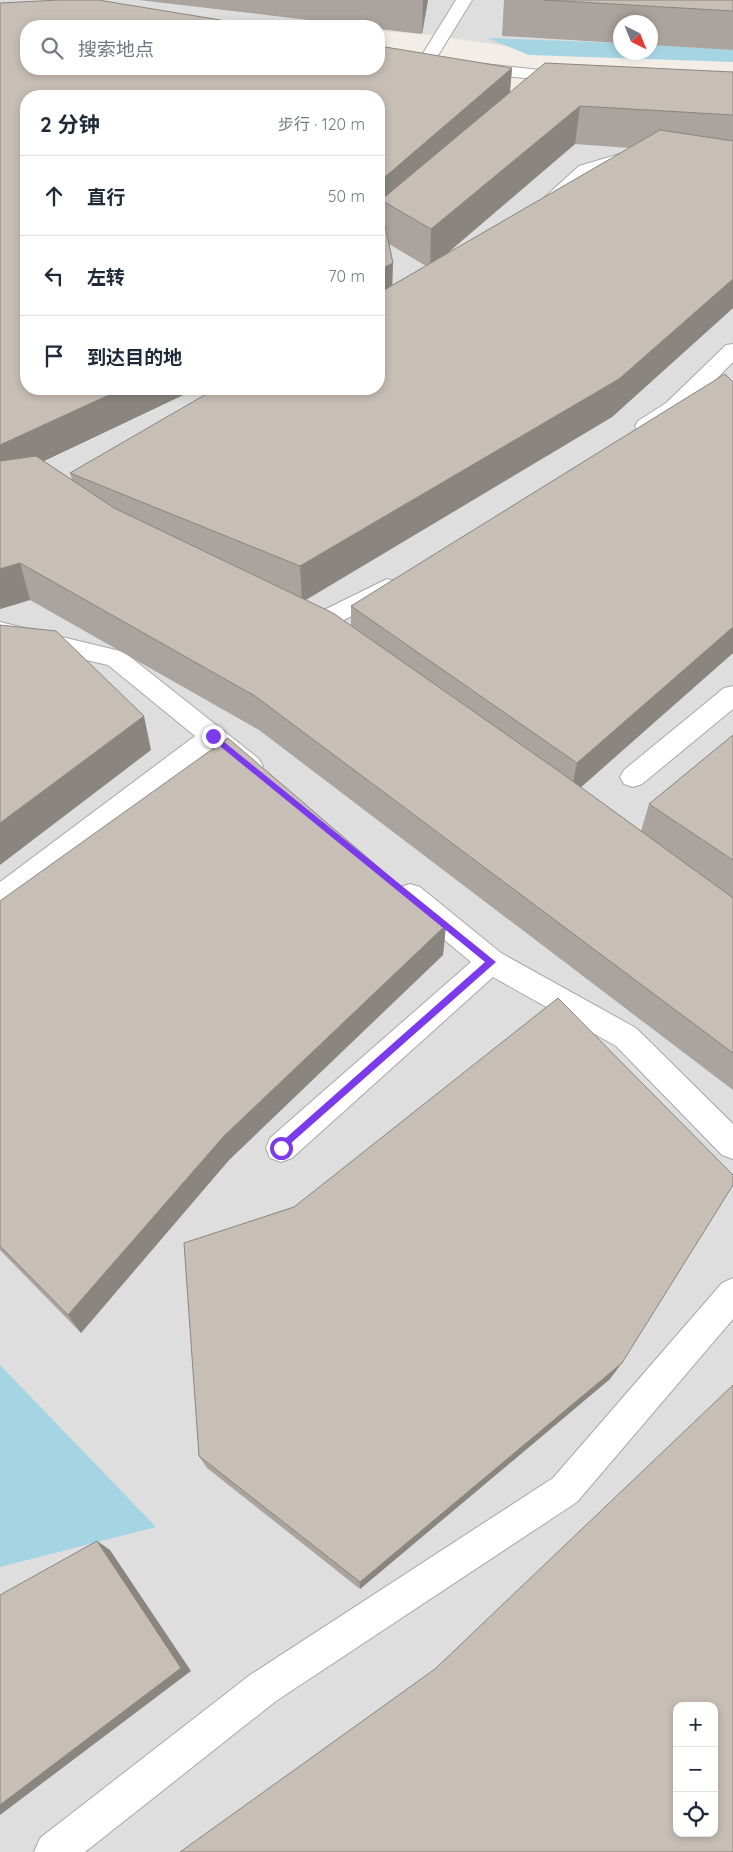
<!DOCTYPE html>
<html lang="zh">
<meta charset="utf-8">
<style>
:root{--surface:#fff;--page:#f2f2f3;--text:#1f2937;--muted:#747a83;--line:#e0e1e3}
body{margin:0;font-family:Quicksand,"Noto Sans SC",sans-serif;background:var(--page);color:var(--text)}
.controls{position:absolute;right:15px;bottom:15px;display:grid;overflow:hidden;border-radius:10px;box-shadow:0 2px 8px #0003}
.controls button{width:45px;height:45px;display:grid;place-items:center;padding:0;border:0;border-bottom:1px solid var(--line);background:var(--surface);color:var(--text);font:25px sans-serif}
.compass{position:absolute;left:613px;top:15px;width:45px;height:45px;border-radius:50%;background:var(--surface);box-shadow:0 2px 8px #0003;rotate:137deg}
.stop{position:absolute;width:15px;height:15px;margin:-11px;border:4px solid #7c3aed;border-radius:50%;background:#fff}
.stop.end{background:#7c3aed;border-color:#fff;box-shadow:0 1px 5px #0008}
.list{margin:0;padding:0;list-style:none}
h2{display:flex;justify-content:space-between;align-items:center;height:65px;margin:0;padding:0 20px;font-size:21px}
h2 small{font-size:16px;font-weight:400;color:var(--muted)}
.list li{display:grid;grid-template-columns:32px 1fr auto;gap:15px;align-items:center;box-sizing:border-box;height:80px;padding:0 20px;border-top:1px solid var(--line)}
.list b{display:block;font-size:19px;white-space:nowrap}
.list em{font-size:16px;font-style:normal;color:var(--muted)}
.icon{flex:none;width:28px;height:28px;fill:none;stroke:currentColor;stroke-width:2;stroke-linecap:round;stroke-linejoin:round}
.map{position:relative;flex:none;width:733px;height:1852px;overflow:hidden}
.search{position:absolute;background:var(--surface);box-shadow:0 2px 8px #0003;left:20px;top:20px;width:365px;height:55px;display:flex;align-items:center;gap:12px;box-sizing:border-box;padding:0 18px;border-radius:20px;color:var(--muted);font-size:19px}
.panel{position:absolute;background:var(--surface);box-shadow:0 2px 8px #0003;left:20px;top:90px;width:365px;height:305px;border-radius:20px}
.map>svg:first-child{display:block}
.residential{fill:#dfdede;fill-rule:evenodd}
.water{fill:#a5d4e2}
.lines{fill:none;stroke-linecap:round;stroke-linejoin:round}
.minor-casing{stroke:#a8a8a8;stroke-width:2}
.tertiary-casing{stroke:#a8a8a8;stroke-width:2}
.minor{fill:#fff;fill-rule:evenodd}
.tertiary{fill:#fff;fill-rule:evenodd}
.wall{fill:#aba39d;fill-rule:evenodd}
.shaded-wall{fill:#8b857f}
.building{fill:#c7beb6;stroke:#8b857f;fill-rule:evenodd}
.route{fill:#7c3aed}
</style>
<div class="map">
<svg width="733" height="1852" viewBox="0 0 733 1852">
<rect width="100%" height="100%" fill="#f2eee7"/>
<g class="residential">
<path d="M0 0H733V57H583L422 34 379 31V26H321L0 3ZM620 22H650V52H620Z"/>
<path d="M541 101 733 111V1852H0V483L197 389H379V233ZM677 1706H714V1833H677Z"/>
</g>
<g class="water">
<polygon points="487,38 620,43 620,52 650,52 651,45 733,50 733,62 529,55"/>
<polygon points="0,1365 156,1527 0,1567"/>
</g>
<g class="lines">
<defs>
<g id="minor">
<polygon points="456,0 472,0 431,67 419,67 417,63"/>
<polygon points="633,150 639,151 642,155 639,159 591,174 551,210 544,212 537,210 535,206 579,166"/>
<path d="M733 344V362C718 377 666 433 646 433 643 433 641 432 638 431L635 426 638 421 666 403 726 345Z"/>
<polygon points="387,579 395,581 399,587 395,593 342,621 334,624 326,621 322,615 326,609"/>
<path d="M0 622 124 652 259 759 263 766 259 773C240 779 226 761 212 750L10 905 0 908V882L195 736 108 665 0 640Z"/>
<polygon points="733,686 733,709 642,784 633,787 624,784 620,777 624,770 724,688"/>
<polygon points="410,884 420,887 501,953 636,1028 733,1124 733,1159 722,1155 616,1046 493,977 292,1158 281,1162 270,1158 266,1148 270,1138 471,962 400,903 396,895 400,887"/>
<polygon points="733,1278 733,1319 577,1502 276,1701 85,1852 34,1852 40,1838 250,1675 553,1478 722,1283"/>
</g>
<polygon id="tertiary" points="475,63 569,73 575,74 577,78 575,82 569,83 469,72 467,68 469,64"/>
</defs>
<use href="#minor" class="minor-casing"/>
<use href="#tertiary" class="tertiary-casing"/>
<use href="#minor" class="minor"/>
<use href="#tertiary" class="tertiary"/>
</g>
<g class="wall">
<polygon points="139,0 428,0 422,34 379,29 379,26 359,26"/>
<polygon points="504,0 733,0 733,50 650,45 650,22 620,22 620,43 502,36"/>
<path d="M0 3 512 68 510 93 733 72V308L612 417 306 600 351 626V606L733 382V653L580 787 641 831 649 804 733 735V1090L259 730 30 600 0 609ZM379 96V389L70 473 72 480 44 461 196 389H26ZM575 144 629 148 444 256ZM389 244 426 266 392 285Z"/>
<polygon points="0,901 446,925 443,955 229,1160 81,1333 0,1250"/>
<polygon points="610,1379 360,1589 207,1468 199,1456"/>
</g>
<g class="shaded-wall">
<polygon points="423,0 428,0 422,34"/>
<polygon points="512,68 509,101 381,200 380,213 379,214 379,182"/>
<polygon points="580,106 575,144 430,268 431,229"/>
<polygon points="393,263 392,296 379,302 379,270"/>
<polygon points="733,279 733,308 612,417 302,602 300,566"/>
<polygon points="122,389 196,389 0,482 0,445"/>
<polygon points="20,563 30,600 0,609 0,569"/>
<polygon points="733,627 733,653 570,797 577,763"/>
<polygon points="144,716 151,750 0,865 0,823"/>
<polygon points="446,925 443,955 229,1160 81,1333 68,1315 224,1136"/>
<polygon points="622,1363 610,1379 360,1589 360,1582"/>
<polygon points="97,1541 110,1550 191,1671 0,1815 0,1805"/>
</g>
<g class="building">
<polygon points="59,0 98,0 257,26 26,26 26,69 379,69 379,46 512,68 379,182 379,96 26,96 26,389 122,389 0,445 0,3"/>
<polygon points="544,0 733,0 733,11"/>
<polygon points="545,63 733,72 733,115 580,106 431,229 381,200"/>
<polygon points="660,130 733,141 733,279 619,379 300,566 70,473 215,389 379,389 379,293"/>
<polygon points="379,199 393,263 379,270"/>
<polygon points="725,374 733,382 733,627 577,763 351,606"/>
<polygon points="36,456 114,508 333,613 560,772 733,898 733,1053 255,696 20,563 0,569 0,461"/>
<polygon points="0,625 56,631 144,716 0,823"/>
<polygon points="733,735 733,860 649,804"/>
<polygon points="228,738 446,925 224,1136 68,1315 0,1246 0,901"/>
<polygon points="558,998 733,1175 733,1185 622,1363 360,1582 199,1456 184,1243 294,1207"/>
<path d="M733 1385V1852H180L435 1669ZM677 1706H714V1833H677Z"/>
<polygon points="97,1541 181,1668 0,1805 0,1595"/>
</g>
<polygon class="route" points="213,733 496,962 281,1152 278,1151 278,1145 485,962 210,738 210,734"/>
</svg>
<div class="controls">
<button>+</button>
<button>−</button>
<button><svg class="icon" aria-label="locate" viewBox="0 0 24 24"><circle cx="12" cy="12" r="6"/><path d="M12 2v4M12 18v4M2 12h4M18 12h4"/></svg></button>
</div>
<svg class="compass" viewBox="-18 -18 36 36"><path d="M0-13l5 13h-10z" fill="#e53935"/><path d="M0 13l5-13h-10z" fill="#747a83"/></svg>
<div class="stop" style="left:281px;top:1148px"></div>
<div class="stop end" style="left:213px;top:736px"></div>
<div class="search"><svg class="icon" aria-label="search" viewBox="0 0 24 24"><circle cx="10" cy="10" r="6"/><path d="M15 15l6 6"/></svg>搜索地点</div>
<section class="panel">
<h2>2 分钟<small>步行 · 120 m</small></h2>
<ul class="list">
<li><svg class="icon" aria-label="ahead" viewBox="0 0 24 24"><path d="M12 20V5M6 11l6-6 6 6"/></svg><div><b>直行</b></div><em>50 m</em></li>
<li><svg class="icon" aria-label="left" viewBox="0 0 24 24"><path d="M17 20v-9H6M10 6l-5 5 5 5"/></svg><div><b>左转</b></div><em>70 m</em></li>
<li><svg class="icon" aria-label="arrive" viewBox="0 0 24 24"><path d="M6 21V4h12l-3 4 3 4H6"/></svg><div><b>到达目的地</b></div></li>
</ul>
</section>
</div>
